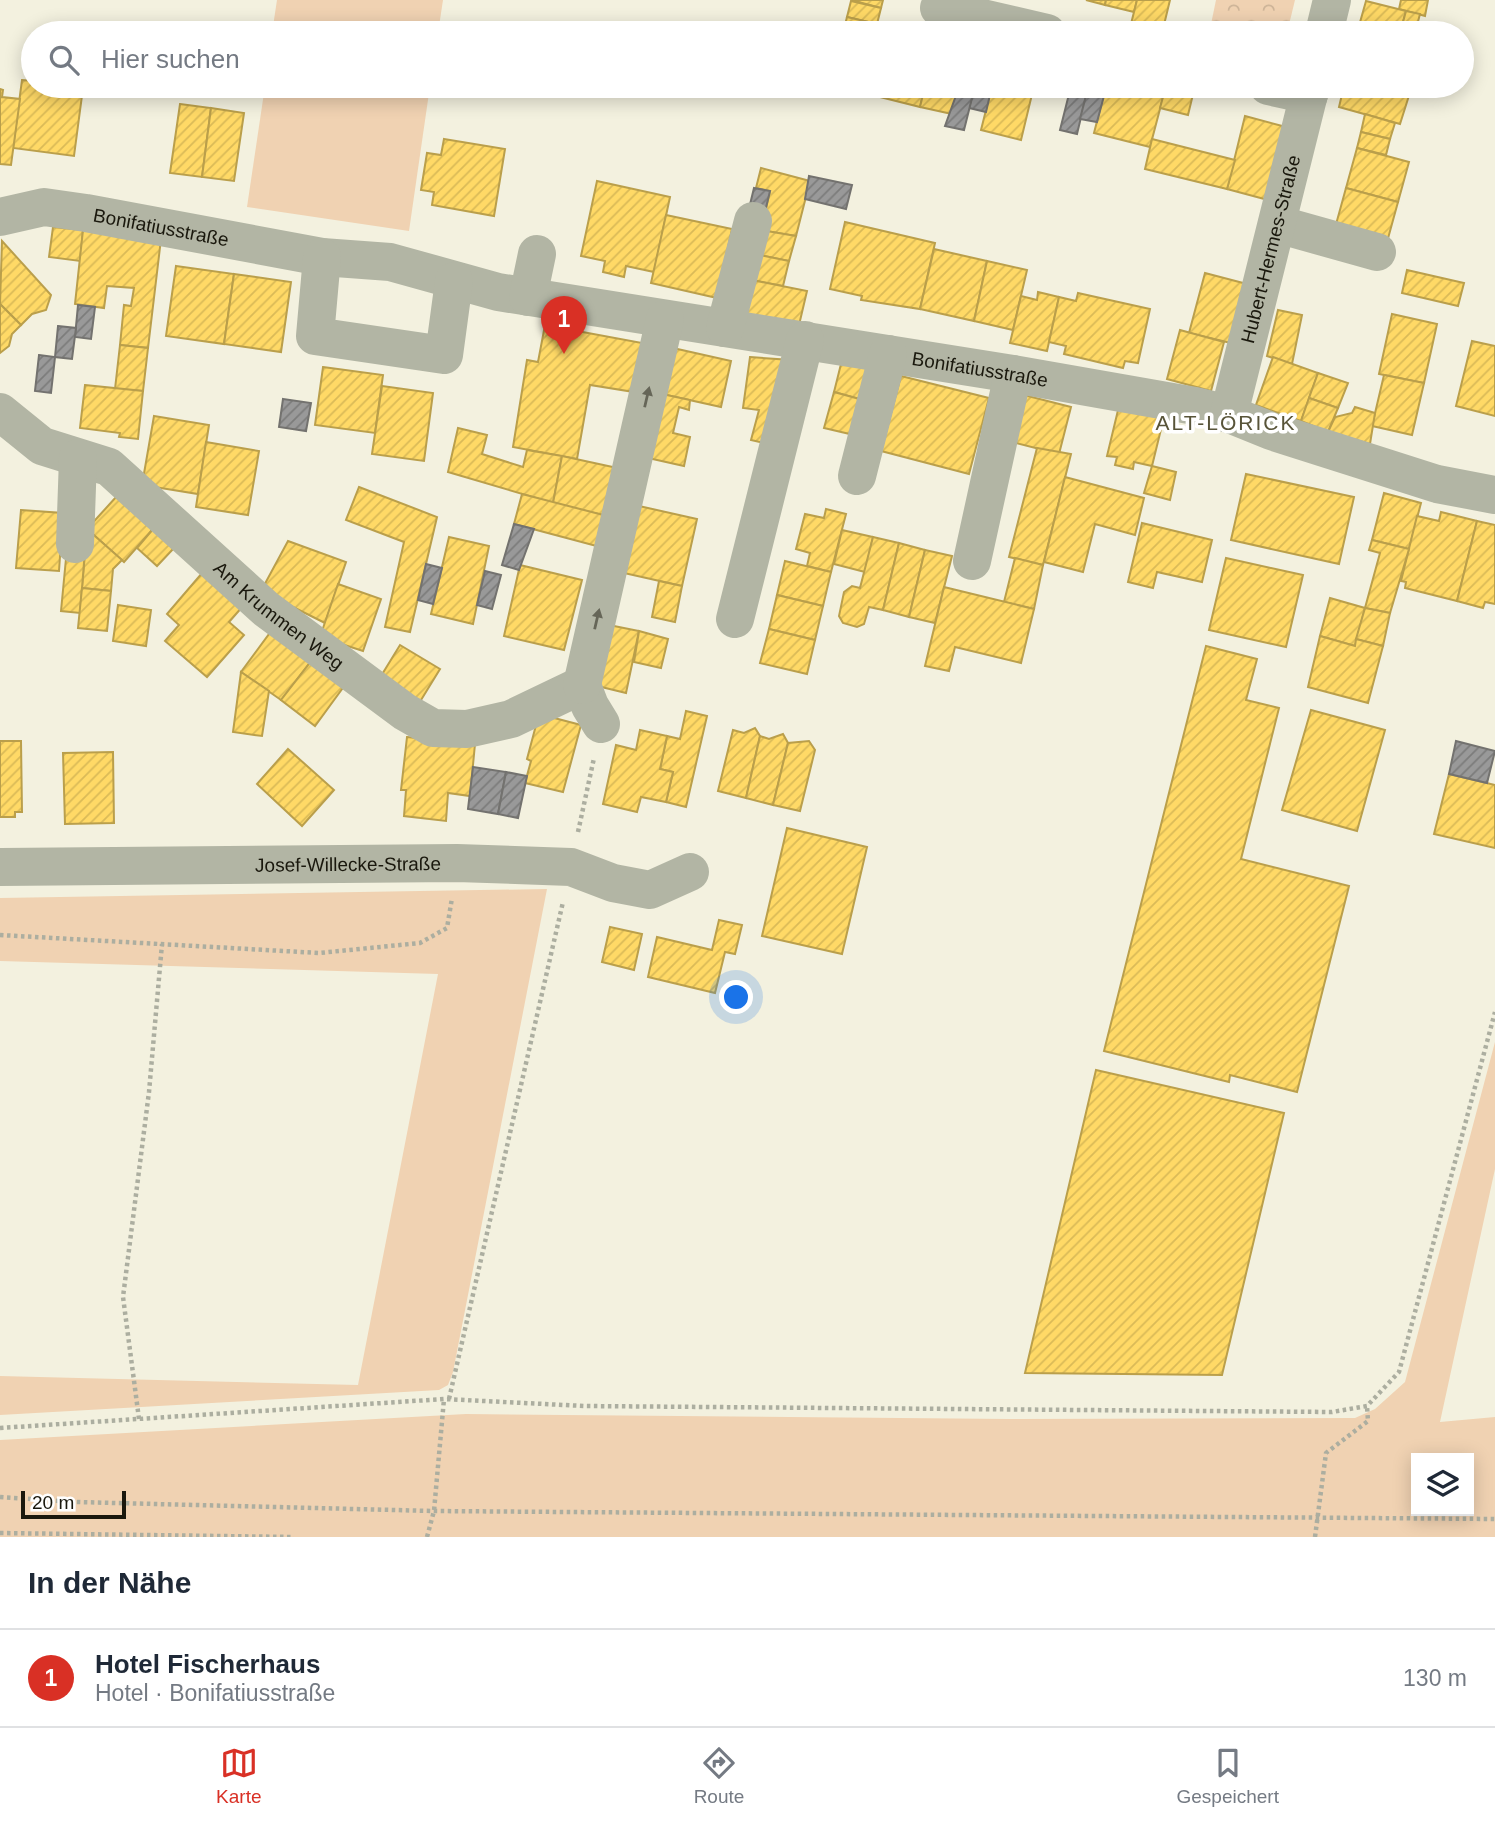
<!DOCTYPE html>
<html lang="de">
<meta charset="utf-8">
<style>
:root{--surface:#fff;--page:#f2f2f3;--text:#1f2937;--muted:#747a83;--line:#e0e1e3;--accent:#d93025}
body{margin:0;font-family:Arial,sans-serif;background:var(--page);color:var(--text)}
.controls{position:absolute;right:21px;bottom:21px;display:grid;overflow:hidden;border-radius:0px;box-shadow:0 4px 18px #0003}
.controls button{width:63px;height:63px;display:grid;place-items:center;padding:0;border:0;border-bottom:2px solid var(--line);background:var(--surface);color:var(--text);font:35px sans-serif}
.scale{position:absolute;left:21px;bottom:18px;width:105px;box-sizing:border-box;padding-left:7px;border:4px solid #1a180d;border-top:0;font-size:19px;line-height:24px;white-space:nowrap;color:#1a180d;-webkit-text-stroke:5px #fff;paint-order:stroke}
.you{position:absolute;left:737px;top:998px;width:24px;height:24px;margin:-18px;border:5px solid #fff;border-radius:50%;background:#1a73e8;box-shadow:0 0 0 10px #1a73e833}
.badge{display:grid;place-items:center;width:46px;height:46px;border-radius:50%;background:var(--accent);color:#fff;font-size:23px;font-weight:700}
.pin{position:absolute;translate:-50% -58px;filter:drop-shadow(0 2px 4px #0008)}
.pin::after{content:'';position:absolute;top:37px;width:24px;height:21px;background:inherit;clip-path:polygon(0 0,100% 0,50% 100%)}
.list{margin:0;padding:0;list-style:none}
h2{display:flex;justify-content:space-between;align-items:center;height:91px;margin:0;padding:0 28px;font-size:30px}
h2 small{font-size:23px;font-weight:400;color:var(--muted)}
.list li{display:grid;grid-template-columns:46px 1fr auto;gap:21px;align-items:center;box-sizing:border-box;height:98px;padding:0 28px;border-top:2px solid var(--line)}
.list b{display:block;font-size:26px;white-space:nowrap}
.list p{margin:0;font-size:23px;white-space:nowrap;color:var(--muted)}
.list em{font-size:23px;font-style:normal;color:var(--muted)}
.icon{flex:none;width:38px;height:38px;fill:none;stroke:currentColor;stroke-width:2;stroke-linecap:round;stroke-linejoin:round}
.map{position:relative;flex:none;width:1495px;height:1537px;overflow:hidden}
.search{position:absolute;background:var(--surface);box-shadow:0 4px 18px #0003;left:21px;right:21px;top:21px;height:77px;display:flex;align-items:center;gap:18px;box-sizing:border-box;padding:0 24px;border-radius:38px;color:var(--muted);font-size:26px}
.sheet{height:189px;background:var(--surface)}
nav{display:flex;justify-content:space-around;align-items:center;box-sizing:border-box;height:98px;border-top:2px solid var(--line);background:var(--surface);font-size:19px;color:var(--muted)}
nav a{display:grid;justify-items:center;gap:4px}
nav .on{color:var(--accent)}
.map>svg:first-child{display:block}
.grass{fill:#f0d2b2;fill-rule:evenodd}
.park{fill:url(#park-crowns)}
.homes{fill:url(#homes-hatch);stroke:#ba9f4b;stroke-width:2}
.industry{fill:url(#industry-hatch);stroke:#73726f;stroke-width:2}
.lines{fill:none;stroke-linecap:round;stroke-linejoin:round}
.path{stroke:#acaea0;stroke-width:4.5;stroke-dasharray:3.5 3.5;stroke-linecap:butt}
.minor{stroke:#b2b5a4;stroke-width:38}
.oneway{fill:#666658}
.labels{text-anchor:middle;dominant-baseline:central;stroke-width:7;stroke-linejoin:round;paint-order:stroke}
.street-label{font-size:19px;fill:#1a180d;stroke:#fff}
.neighbourhood-label{font-size:21px;letter-spacing:2px;fill:#585439;stroke:#fff}
</style>
<div class="map">
<svg width="1495" height="1537" viewBox="0 0 1495 1537">
<defs>
<pattern id="park-crowns" width="20" height="18" patternUnits="userSpaceOnUse" patternTransform="scale(1.75)"><rect width="20" height="18" fill="#f0d2b2"/><path d="M2 6a3 3 0 1 1 6 0M12 15a3 3 0 1 1 6 0" fill="none" stroke="#cdb498"/></pattern>
<pattern id="homes-hatch" width="6" height="6" patternUnits="userSpaceOnUse" patternTransform="scale(1.75)"><rect width="6" height="6" fill="#ffd966"/><path d="M-1 1l2-2M0 6l6-6M5 7l2-2" fill="none" stroke="#daba57"/></pattern>
<pattern id="industry-hatch" width="6" height="6" patternUnits="userSpaceOnUse" patternTransform="scale(1.75)"><rect width="6" height="6" fill="#999"/><path d="M-1 1l2-2M0 6l6-6M5 7l2-2" fill="none" stroke="#7c7c7b"/></pattern>
</defs>
<rect width="100%" height="100%" fill="#f3f1df"/>
<g class="grass">
<polygon points="277,0 443,0 438,33 272,33"/>
<polygon points="265,86 430,86 409,231 247,207"/>
<polygon points="547,889 453,1372 448,1385 439,1390 0,1415 0,1376 358,1385 438,974 0,961 0,898"/>
<path d="M1495 1042V1169L1440 1422 1495 1417V1537H0V1440L466 1414 1010 1419 1355 1418 1375 1409 1405 1382ZM1469 1458V1511H1416V1458Z"/>
</g>
<polygon class="park" points="1216,0 1295,0 1287,33 1227,33 1210,29"/>
<g class="homes">
<polygon points="851,0 883,0 881,8"/>
<polygon points="1086,0 1106,0 1105,5"/>
<polygon points="1106,0 1137,0 1134,12 1105,5"/>
<polygon points="1137,0 1170,0 1162,33 1130,28"/>
<polygon points="1401,0 1428,0 1425,16 1399,9"/>
<polygon points="851,1 881,8 877,24 847,17"/>
<polygon points="1366,1 1406,11 1400,33 1357,33"/>
<polygon points="1406,11 1420,14 1415,33 1400,33"/>
<polygon points="847,17 877,24 875,33 843,33"/>
<polygon points="22,80 33,81 33,86 83,88 74,156 13,148"/>
<polygon points="879,86 925,86 920,107 876,96"/>
<polygon points="925,86 959,86 952,114 920,107"/>
<polygon points="992,86 1034,86 1021,140 981,130"/>
<polygon points="1106,86 1166,86 1150,147 1094,133"/>
<polygon points="1166,86 1195,86 1188,115 1160,108"/>
<polygon points="1344,86 1412,86 1400,124 1339,107"/>
<polygon points="0,89 3,90 2,97 20,99 11,165 0,164"/>
<polygon points="180,104 211,108 202,177 170,173"/>
<polygon points="211,108 244,113 234,181 202,177"/>
<polygon points="1365,114 1395,123 1390,139 1361,132"/>
<polygon points="1245,116 1286,127 1268,200 1227,189"/>
<polygon points="1361,132 1390,139 1386,155 1357,148"/>
<polygon points="444,139 505,149 494,216 432,205 434,192 421,190 427,153 441,155"/>
<polygon points="1152,139 1235,160 1227,189 1145,169"/>
<polygon points="1357,148 1409,162 1398,202 1346,188"/>
<polygon points="761,168 810,181 796,236 761,230 770,191 756,188"/>
<polygon points="597,181 670,197 654,272 626,266 624,277 603,272 605,261 581,256"/>
<polygon points="1346,188 1398,202 1387,242 1335,228"/>
<polygon points="666,215 732,229 717,298 651,283"/>
<polygon points="845,222 935,243 920,309 861,300 862,296 830,289"/>
<polygon points="53,227 83,230 80,261 49,257"/>
<polygon points="83,230 161,239 148,348 120,345 124,305 131,306 134,288 107,286 104,308 75,304"/>
<polygon points="761,230 796,236 789,261 754,254"/>
<polygon points="2,241 51,295 46,310 32,314 21,325 0,304"/>
<polygon points="934,249 987,261 974,321 920,309"/>
<polygon points="754,254 789,261 783,286 747,279"/>
<polygon points="987,261 1027,270 1013,330 974,321"/>
<polygon points="176,266 234,274 224,344 166,336"/>
<polygon points="1407,270 1464,283 1458,306 1402,293"/>
<polygon points="1205,273 1247,284 1231,343 1189,333"/>
<polygon points="234,274 291,282 281,352 224,344"/>
<polygon points="747,279 807,291 799,325 739,316"/>
<polygon points="1038,292 1059,297 1047,351 1010,343 1021,296 1037,300"/>
<polygon points="1078,293 1150,309 1138,363 1125,361 1123,368 1064,354 1066,346 1049,342 1059,297 1076,301"/>
<polygon points="0,304 21,325 12,334 9,346 0,353"/>
<polygon points="1278,310 1302,315 1292,364 1267,356"/>
<polygon points="1392,314 1437,324 1424,383 1379,374"/>
<polygon points="545,325 642,343 634,392 590,385 577,459 513,447 527,360 538,362"/>
<polygon points="1180,330 1224,342 1211,391 1167,379"/>
<polygon points="1472,341 1495,346 1495,416 1456,406"/>
<polygon points="120,345 148,348 143,391 115,389"/>
<polygon points="673,348 731,361 721,407 662,394"/>
<polygon points="843,356 873,364 863,400 834,392"/>
<polygon points="750,357 791,360 772,445 751,440 759,410 743,408"/>
<polygon points="1273,357 1318,373 1301,421 1256,405"/>
<polygon points="323,367 383,375 375,433 315,425"/>
<polygon points="1318,373 1348,383 1338,408 1309,398"/>
<polygon points="1384,375 1424,383 1412,435 1372,426"/>
<polygon points="901,376 989,398 969,474 881,451"/>
<polygon points="85,385 143,391 138,439 119,437 120,433 80,428"/>
<polygon points="382,386 433,393 424,461 372,454"/>
<polygon points="834,392 863,400 854,435 824,428"/>
<polygon points="662,394 690,400 689,410 679,407 673,433 690,437 684,466 648,458"/>
<polygon points="1020,394 1071,407 1059,454 1008,441"/>
<polygon points="1309,398 1338,408 1328,432 1301,421"/>
<polygon points="1119,406 1164,417 1152,466 1134,462 1133,469 1115,465 1117,457 1107,456"/>
<polygon points="1355,407 1375,413 1370,444 1328,432 1335,417 1352,413"/>
<polygon points="154,416 209,425 198,494 142,485"/>
<polygon points="458,428 487,435 482,454 523,467 527,450 562,456 553,503 448,472"/>
<polygon points="206,442 259,451 248,515 196,507"/>
<polygon points="1037,448 1071,454 1043,565 1009,557"/>
<polygon points="562,456 622,469 611,517 553,503"/>
<polygon points="1152,466 1176,472 1170,500 1144,493"/>
<polygon points="1246,474 1354,497 1339,564 1231,540"/>
<polygon points="1065,477 1144,498 1135,535 1095,524 1083,572 1044,562"/>
<polygon points="359,487 437,517 410,632 385,627 404,542 346,520"/>
<polygon points="1384,493 1421,503 1409,549 1372,540"/>
<polygon points="522,494 611,517 604,548 514,524"/>
<polygon points="117,496 153,529 124,562 87,529"/>
<polygon points="639,506 697,519 682,586 624,573"/>
<polygon points="826,509 846,514 831,572 807,566 810,553 796,549 805,514 824,518"/>
<polygon points="21,510 63,513 59,571 16,568"/>
<polygon points="1441,512 1477,521 1457,601 1405,588 1406,582 1401,581 1417,516 1439,521"/>
<polygon points="1477,521 1495,525 1495,604 1485,602 1483,608 1457,601"/>
<polygon points="1142,523 1212,540 1202,582 1157,572 1153,588 1128,582"/>
<polygon points="87,529 122,560 113,569 111,591 82,588"/>
<polygon points="153,529 174,548 157,566 137,548"/>
<polygon points="842,530 873,537 865,572 834,564"/>
<polygon points="449,537 489,546 473,624 431,614"/>
<polygon points="873,537 899,543 883,610 869,607 864,624 857,627 843,623 839,616 844,592 852,586 860,588"/>
<polygon points="1372,540 1409,549 1390,613 1365,608 1380,553 1369,550"/>
<polygon points="288,541 346,562 325,623 261,591"/>
<polygon points="899,543 925,550 909,617 883,610"/>
<polygon points="67,548 85,550 80,613 61,611"/>
<polygon points="925,550 952,556 935,623 909,617"/>
<polygon points="1015,558 1043,565 1034,609 1004,602"/>
<polygon points="1226,558 1303,575 1286,647 1209,630"/>
<polygon points="785,561 831,572 823,606 777,595"/>
<polygon points="520,565 582,580 564,650 504,636"/>
<polygon points="203,572 243,606 229,622 244,635 207,677 165,641 179,625 167,614"/>
<polygon points="659,581 682,586 675,622 652,617"/>
<polygon points="338,584 381,599 363,651 320,637"/>
<polygon points="944,587 1034,609 1021,663 955,647 949,671 925,666"/>
<polygon points="82,588 111,591 107,631 78,628"/>
<polygon points="777,595 823,606 815,640 769,629"/>
<polygon points="1330,598 1365,608 1355,646 1320,636"/>
<polygon points="118,605 151,610 146,646 113,641"/>
<polygon points="1365,608 1390,613 1383,646 1356,639"/>
<polygon points="604,624 639,631 626,693 589,684"/>
<polygon points="769,629 815,640 807,674 760,663"/>
<polygon points="272,630 312,660 281,700 241,672"/>
<polygon points="639,631 668,639 661,668 634,662"/>
<polygon points="1320,636 1355,646 1356,639 1383,646 1368,703 1308,687"/>
<polygon points="400,645 440,669 418,705 378,681"/>
<polygon points="1206,646 1257,659 1246,700 1279,708 1241,859 1349,886 1297,1092 1230,1075 1229,1082 1104,1051"/>
<polygon points="312,660 345,685 315,726 281,700"/>
<polygon points="241,672 269,691 262,736 233,732"/>
<polygon points="1311,710 1385,730 1357,831 1282,810"/>
<polygon points="686,711 707,716 686,807 666,802 673,772 660,769 667,736 680,739"/>
<polygon points="539,714 581,725 563,792 525,783 531,761 527,759"/>
<polygon points="755,728 760,736 746,798 718,791 733,730 744,733"/>
<polygon points="640,730 667,736 660,769 673,772 666,802 641,797 637,812 603,804 616,745 636,750"/>
<polygon points="783,734 788,743 773,805 746,798 760,736 769,739"/>
<polygon points="407,737 475,744 470,796 448,793 446,821 404,816 406,790 401,790"/>
<polygon points="0,741 21,741 22,812 15,812 15,817 0,817"/>
<polygon points="809,741 815,750 800,811 773,805 788,743"/>
<polygon points="288,749 334,790 302,826 257,784"/>
<polygon points="113,752 114,823 65,824 63,753"/>
<polygon points="1449,774 1495,785 1495,848 1434,834"/>
<polygon points="787,828 867,847 842,954 762,936"/>
<polygon points="719,920 742,925 735,954 725,952 715,993 648,977 657,937 712,950"/>
<polygon points="610,927 642,934 634,970 602,962"/>
<polygon points="1096,1070 1284,1113 1222,1375 1025,1373"/>
</g>
<g class="industry">
<polygon points="975,86 992,86 986,112 969,108"/>
<polygon points="1071,86 1088,88 1077,134 1060,130"/>
<polygon points="1088,88 1105,92 1097,122 1080,119"/>
<polygon points="958,90 973,94 964,130 945,126"/>
<polygon points="809,176 852,185 846,209 805,199"/>
<polygon points="754,188 770,191 763,220 747,217"/>
<polygon points="78,305 95,307 91,339 75,337"/>
<polygon points="58,326 76,328 72,359 55,357"/>
<polygon points="39,355 55,357 51,393 35,391"/>
<polygon points="283,399 311,403 306,431 279,427"/>
<polygon points="514,524 534,529 519,570 502,565"/>
<polygon points="426,564 442,568 433,604 418,600"/>
<polygon points="485,571 501,575 492,609 477,605"/>
<polygon points="1456,741 1495,751 1487,783 1449,774"/>
<polygon points="473,767 506,772 498,814 468,809"/>
<polygon points="506,772 527,776 518,818 498,814"/>
</g>
<g class="lines">
<g class="path">
<polyline points="578,832 594,758"/>
<polyline points="0,935 319,953 420,943 447,928 452,898"/>
<polyline points="449,1399 563,902"/>
<polyline points="139,1419 123,1297 149,1092 162,944"/>
<polyline points="0,1428 444,1399 584,1406 1332,1412 1367,1406 1399,1372 1495,1012"/>
<polyline points="0,1497 76,1502 434,1511 1495,1519"/>
<polyline points="0,1533 294,1537"/>
<polyline points="427,1537 434,1511 444,1399"/>
<polyline points="1315,1537 1326,1453 1368,1421 1367,1406"/>
</g>
<g class="minor">
<polyline points="939,8 1047,33"/>
<polyline points="1324,33 1332,0"/>
<polyline points="1268,86 1309,95"/>
<path id="s1" d="M0 217 44 207 86 213 322 257 390 262 498 292 1013 374 1195 406 1229 414 1271 431 1437 484 1495 495"/>
<polyline points="1277,224 1377,252"/>
<polyline points="322,257 315,336 444,355 454,281"/>
<polyline points="528,297 537,254"/>
<polyline points="725,328 753,221"/>
<path id="s2" d="M0 412 42 446 109 467 266 609 405 712 433 728 467 729 511 719 582 685 590 706 601 724"/>
<path id="s3" d="M1229 414 1311 86"/>
<polyline points="857,476 888,354"/>
<polyline points="75,544 78,458"/>
<polyline points="972,561 1013,374"/>
<polyline points="735,619 805,340"/>
<polyline points="582,685 665,319"/>
<path id="s4" d="M0 867 457 863 571 867 613 883 650 890 690 872"/>
</g>
</g>
<defs><path id="oneway-solid" d="M-6-.8H1V-3.2L6.5 0L1 3.2V.8H-6Z" transform="scale(1.75)"/></defs>
<g class="oneway">
<use href="#oneway-solid" transform="translate(647 397) rotate(-77)"/>
<use href="#oneway-solid" transform="translate(597 619) rotate(-77)"/>
</g>
<g class="labels">
<g class="street-label">
<text stroke="none"><textPath href="#s1" startOffset="164">Bonifatiusstraße</textPath></text>
<text stroke="none"><textPath href="#s3" startOffset="170">Hubert-Hermes-Straße</textPath></text>
<text stroke="none"><textPath href="#s1" startOffset="996">Bonifatiusstraße</textPath></text>
<text stroke="none"><textPath href="#s2" startOffset="350">Am Krummen Weg</textPath></text>
<text stroke="none"><textPath href="#s4" startOffset="348">Josef-Willecke-Straße</textPath></text>
</g>
<g class="neighbourhood-label">
<text x="1226" y="422">ALT-LÖRICK</text>
</g>
</g>
</svg>
<div class="controls">
<button><svg class="icon" aria-label="layers" viewBox="0 0 24 24"><path d="M12 4l9 5-9 5-9-5zM3 14l9 5 9-5"/></svg></button>
</div>
<div class="scale">20 m</div>
<div class="you"></div>
<div class="pin badge" style="left:564px;top:354px">1</div>
<div class="search"><svg class="icon" aria-label="search" viewBox="0 0 24 24"><circle cx="10" cy="10" r="6"/><path d="M15 15l6 6"/></svg>Hier suchen</div>
</div>
<section class="sheet">
<h2>In der Nähe<small></small></h2>
<ul class="list">
<li><span class="badge">1</span><div><b>Hotel Fischerhaus</b><p>Hotel · Bonifatiusstraße</p></div><em>130 m</em></li>
</ul>
</section>
<nav>
<a class="on"><svg class="icon" aria-label="map" viewBox="0 0 24 24"><path d="M3 6l6-2 6 2 6-2v14l-6 2-6-2-6 2zM9 4v14M15 6v14"/></svg>Karte</a>
<a><svg class="icon" aria-label="directions" viewBox="0 0 24 24"><path d="M12 3l9 9-9 9-9-9zM9 14v-3h6M13 9l2 2-2 2"/></svg>Route</a>
<a><svg class="icon" aria-label="saved" viewBox="0 0 24 24"><path d="M7 4h10v16l-5-4-5 4z"/></svg>Gespeichert</a>
</nav>
